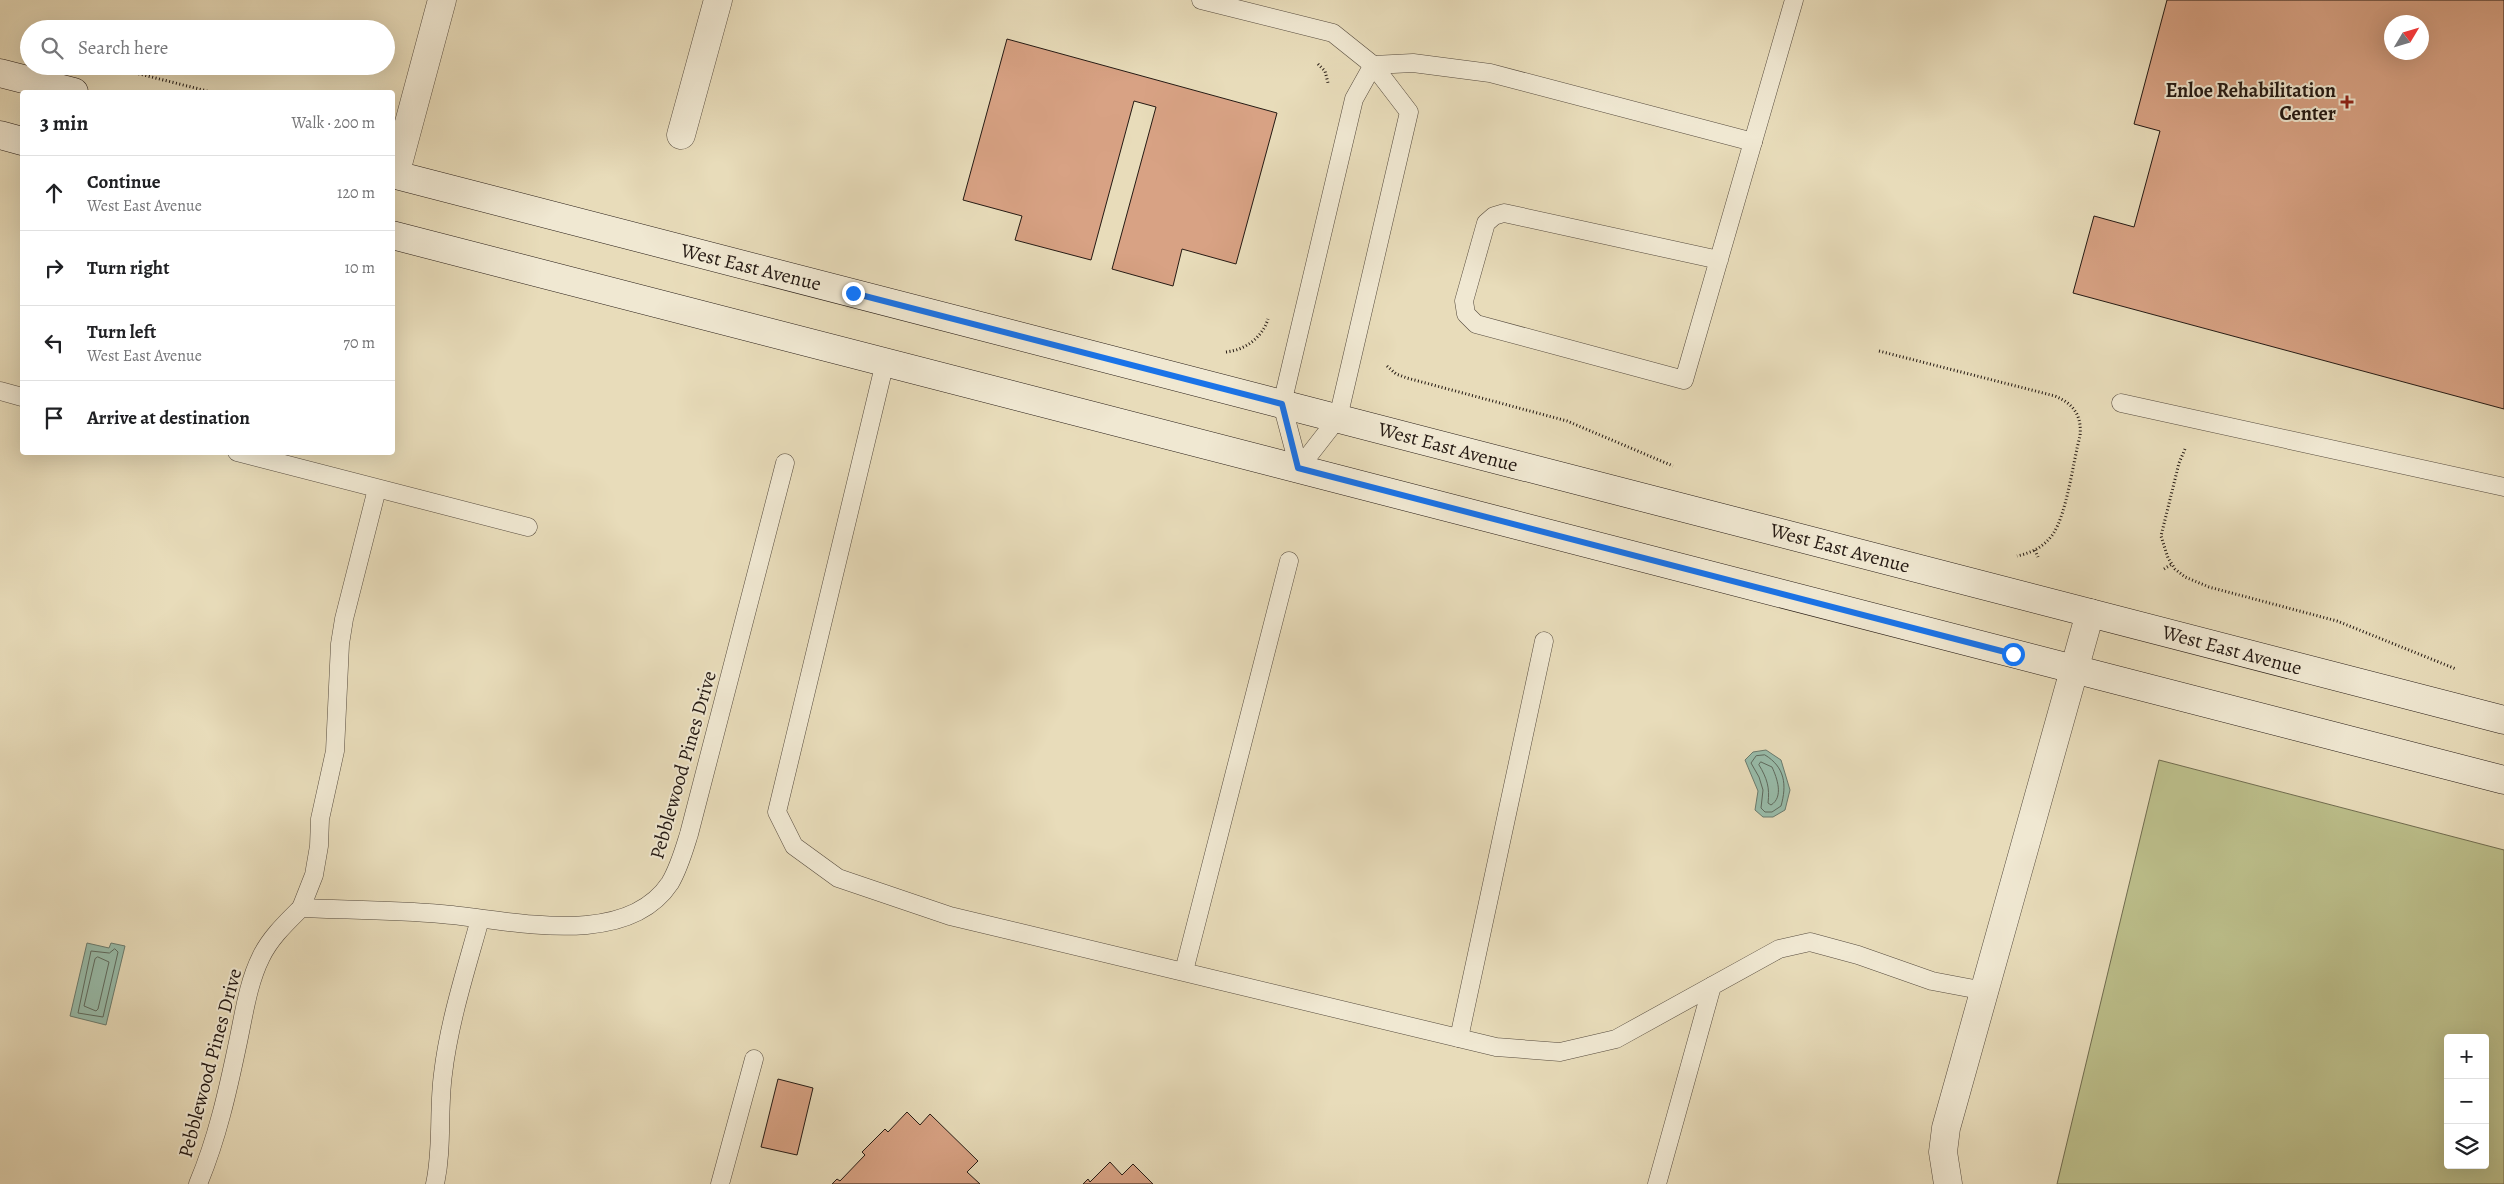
<!DOCTYPE html>
<meta charset="utf-8">
<style>
:root{--surface:#fff;--page:#f2f2f2;--text:#202124;--muted:#757577;--line:#e0e0e0}
body{margin:0;font-family:Alegreya,serif;background:var(--page);color:var(--text)}
.controls{position:absolute;right:15px;bottom:15px;display:grid;overflow:hidden;border-radius:5px;box-shadow:0 5px 20px #0002}
.controls button{width:45px;height:45px;display:grid;place-items:center;padding:0;border:0;border-bottom:1px solid var(--line);background:var(--surface);color:var(--text);font:25px sans-serif}
.compass{position:absolute;left:2384px;top:15px;width:45px;height:45px;border-radius:50%;background:var(--surface);box-shadow:0 5px 20px #0002;rotate:52deg}
.stop{position:absolute;width:15px;height:15px;margin:-11px;border:4px solid #1a73e8;border-radius:50%;background:#fff}
.stop.end{background:#1a73e8;border-color:#fff;box-shadow:0 1px 5px #0008}
.list{margin:0;padding:0;list-style:none}
h2{display:flex;justify-content:space-between;align-items:center;height:65px;margin:0;padding:0 20px;font-size:21px}
h2 small{font-size:16px;font-weight:400;color:var(--muted)}
.list li{display:grid;grid-template-columns:32px 1fr auto;gap:15px;align-items:center;box-sizing:border-box;height:75px;padding:0 20px;border-top:1px solid var(--line)}
.list b{display:block;font-size:19px;white-space:nowrap}
.list p{margin:0;font-size:16px;white-space:nowrap;color:var(--muted)}
.list em{font-size:16px;font-style:normal;color:var(--muted)}
.icon{flex:none;width:28px;height:28px;fill:none;stroke:currentColor;stroke-width:2;stroke-linecap:round;stroke-linejoin:round}
.map{position:relative;flex:none;width:2504px;height:1184px;overflow:hidden}
.search{position:absolute;background:var(--surface);box-shadow:0 5px 20px #0002;left:20px;top:20px;width:375px;height:55px;display:flex;align-items:center;gap:12px;box-sizing:border-box;padding:0 18px;border-radius:28px;color:var(--muted);font-size:19px}
.panel{position:absolute;background:var(--surface);box-shadow:0 5px 20px #0002;left:20px;top:90px;width:375px;height:365px;border-radius:5px}
.map>svg:first-child{display:block}
.green{fill:#bcbf8b;stroke:#706c4f;fill-rule:evenodd}
.water{fill:#98bcaa;stroke:#6a7b6e}
.lines{fill:none;stroke-linecap:round;stroke-linejoin:round}
.shore{stroke:#5e6a5e;stroke-width:1}
.building{fill:#d8a284;stroke:#241913;fill-rule:evenodd}
.service-casing{stroke:#554a3d;stroke-width:19}
.minor-casing{stroke:#554a3d;stroke-width:29}
.secondary-casing{stroke:#241913;stroke-width:29}
.path{stroke:#241913;stroke-width:3;stroke-dasharray:1 2.5;stroke-linecap:butt}
.service{stroke:#f0e8d2;stroke-width:18}
.minor{stroke:#f0e8d2;stroke-width:28}
.secondary{stroke:#f0e8d2;stroke-width:28}
.route{stroke:#1a73e8;stroke-width:6}
.poi-dot{fill:#8f2418;stroke:#f0e8d2;stroke-width:2}
.labels{text-anchor:middle;dominant-baseline:central;stroke-width:4;stroke-linejoin:round;paint-order:stroke}
.poi-label{font-size:20px;font-weight:bold;fill:#241913;stroke:#f0e8d2;text-anchor:end}
.street-label{font-size:20px;fill:#241913;stroke:#f0e8d2}
</style>
<div class="map">
<svg width="2504" height="1184" viewBox="0 0 2504 1184">
<rect width="100%" height="100%" fill="#e8dcba"/>
<filter id="stains"><feTurbulence type="fractalNoise" baseFrequency=".004" numOctaves="4"/><feColorMatrix values="0 0 0 0 .2 0 0 0 0 .09 0 0 0 0 .02 0 0 0 .5 -.17"/></filter>
<radialGradient id="worn" r=".72"><stop offset=".6" stop-color="#630" stop-opacity="0"/><stop offset="1" stop-color="#630" stop-opacity=".3"/></radialGradient>
<path class="green" d="M2159 760 2504 850V1184H2057ZM2448 1038H2485V1165H2448Z"/>
<g class="water">
<polygon points="1766,750 1781,760 1790,790 1785,810 1773,817 1763,817 1755,810 1758,791 1745,760 1753,752"/>
<polygon points="87,943 109,948 111,943 125,946 106,1025 70,1016"/>
</g>
<g class="lines">
<g class="shore">
<path d="M1765 755C1785 767 1787 785 1781 806L1772 812H1765L1761 808 1763 790 1759 777 1751 763 1756 756Z"/>
<path d="M1761 762 1772 767C1777 778 1784 797 1771 805L1768 803C1770 788 1767 778 1759 765Z"/>
<polygon points="115,949 118,952 103,1017 78,1013 91,951 109,953"/>
<polygon points="98,957 109,962 98,1009 96,1011 84,1006 95,959"/>
</g>
</g>
<g class="building">
<path d="M2167 0H2504V409L2073 293 2094 216 2134 227 2160 131 2134 124ZM2392 22H2422V52H2392Z"/>
<polygon points="1007,39 1277,113 1236,264 1182,249 1173,286 1112,269 1156,107 1134,101 1091,260 1015,240 1022,216 963,200"/>
<polygon points="778,1079 813,1088 797,1155 761,1147"/>
<polygon points="907,1112 920,1125 930,1114 978,1161 967,1172 980,1184 832,1184 837,1179 840,1181 865,1155 862,1152 885,1129 888,1132"/>
<polygon points="1110,1162 1122,1175 1133,1164 1153,1184 1083,1184 1088,1179 1090,1182"/>
</g>
<g class="lines">
<defs>
<g id="service">
<polyline points="1201,0 1333,33 1373,65 1409,112 1338,418 1299,468"/>
<polyline points="1373,65 1413,63 1490,73 1753,142"/>
<polyline points="1719,260 1504,213 1494,216 1486,223 1464,301 1466,314 1476,324 1684,380 1794,0"/>
<polyline points="885,362 777,812 794,846 838,878 950,916 1496,1047 1560,1052 1616,1039 1779,949 1810,942 1858,955 1932,981 1985,991"/>
<polyline points="0,391 22,397"/>
<polyline points="2121,403 2504,487"/>
<polyline points="237,452 528,527"/>
<polyline points="1299,468 1282,404 1354,99 1373,65"/>
<polyline points="301,908 314,875 319,846 320,819 335,751 340,644 344,619 377,489"/>
<polyline points="1184,971 1289,561"/>
<polyline points="1459,1038 1544,641"/>
<path d="M198 1184C217 1139 228 1090 238 1042 244 1014 248 983 261 957 270 938 286 923 301 908 348 910 395 910 441 914 507 919 625 951 670 883 679 868 684 850 689 834L785 463"/>
<path d="M435 1184C443 1147 438 1111 443 1074 449 1022 466 970 480 919"/>
<polyline points="720,1184 754,1059"/>
<polyline points="1657,1184 1712,986"/>
</g>
<g id="minor">
<polyline points="681,135 718,0"/>
<polyline points="395,175 442,0"/>
<polyline points="1948,1184 1943,1152 1946,1128 2090,613"/>
</g>
<g id="secondary">
<polyline points="0,73 74,92"/>
<polyline points="0,135 22,141"/>
<polyline points="392,174 2504,720"/>
<polyline points="392,235 2504,780"/>
</g>
</defs>
<use href="#service" class="service-casing"/>
<use href="#minor" class="minor-casing"/>
<use href="#secondary" class="secondary-casing"/>
<g class="path">
<polyline points="1318,64 1325,71 1328,83"/>
<polyline points="108,66 211,92"/>
<path d="M1879 351 2055 396C2074 404 2082 416 2080 436 2073 462 2067 513 2053 534 2044 547 2031 553 2017 556"/>
<path d="M1226 352C1245 350 1262 338 1268 319"/>
<polyline points="1387,366 1396,374 1407,378 1567,421 1673,466"/>
<polyline points="2185,449 2179,463 2161,536 2168,558 2175,569 2185,577 2209,587 2337,621 2456,669"/>
<polyline points="2035,550 2038,557"/>
<polyline points="2164,569 2172,564"/>
</g>
<use href="#service" class="service"/>
<use href="#minor" class="minor"/>
<use href="#secondary" class="secondary"/>
</g>
<g class="lines">
<polyline class="route" points="853,293 1282,404 1298,468 2013,654"/>
</g>
<path class="poi-dot" d="M2344.5 94.5h5v5h5v5h-5v5h-5v-5h-5v-5h5z"/>
<g class="labels">
<g class="poi-label">
<text x="2336" y="90">Enloe Rehabilitation<tspan x="2336" dy="23">Center</tspan></text>
</g>
<g class="street-label">
<text transform="translate(751 267) rotate(14)">West East Avenue</text>
<text transform="translate(1448 447) rotate(15)">West East Avenue</text>
<text transform="translate(1840 548) rotate(15)">West East Avenue</text>
<text transform="translate(2232 650) rotate(15)">West East Avenue</text>
<text transform="translate(683 765) rotate(-74)">Pebblewood Pines Drive</text>
<text transform="translate(210 1063) rotate(-75)">Pebblewood Pines Drive</text>
</g>
</g>
<rect width="100%" height="100%" filter="url(#stains)"/>
<rect width="100%" height="100%" fill="url(#worn)"/>
</svg>
<div class="controls">
<button>+</button>
<button>−</button>
<button><svg class="icon" aria-label="layers" viewBox="0 0 24 24"><path d="M12 4l9 5-9 5-9-5zM3 14l9 5 9-5"/></svg></button>
</div>
<svg class="compass" viewBox="-18 -18 36 36"><path d="M0-13l5 13h-10z" fill="#e53935"/><path d="M0 13l5-13h-10z" fill="#757577"/></svg>
<div class="stop" style="left:2013px;top:654px"></div>
<div class="stop end" style="left:853px;top:293px"></div>
<div class="search"><svg class="icon" aria-label="search" viewBox="0 0 24 24"><circle cx="10" cy="10" r="6"/><path d="M15 15l6 6"/></svg>Search here</div>
<section class="panel">
<h2>3 min<small>Walk · 200 m</small></h2>
<ul class="list">
<li><svg class="icon" aria-label="ahead" viewBox="0 0 24 24"><path d="M12 20V5M6 11l6-6 6 6"/></svg><div><b>Continue</b><p>West East Avenue</p></div><em>120 m</em></li>
<li><svg class="icon" aria-label="right" viewBox="0 0 24 24"><path d="M7 20v-9h11M14 6l5 5-5 5"/></svg><div><b>Turn right</b></div><em>10 m</em></li>
<li><svg class="icon" aria-label="left" viewBox="0 0 24 24"><path d="M17 20v-9H6M10 6l-5 5 5 5"/></svg><div><b>Turn left</b><p>West East Avenue</p></div><em>70 m</em></li>
<li><svg class="icon" aria-label="arrive" viewBox="0 0 24 24"><path d="M6 21V4h12l-3 4 3 4H6"/></svg><div><b>Arrive at destination</b></div></li>
</ul>
</section>
</div>
